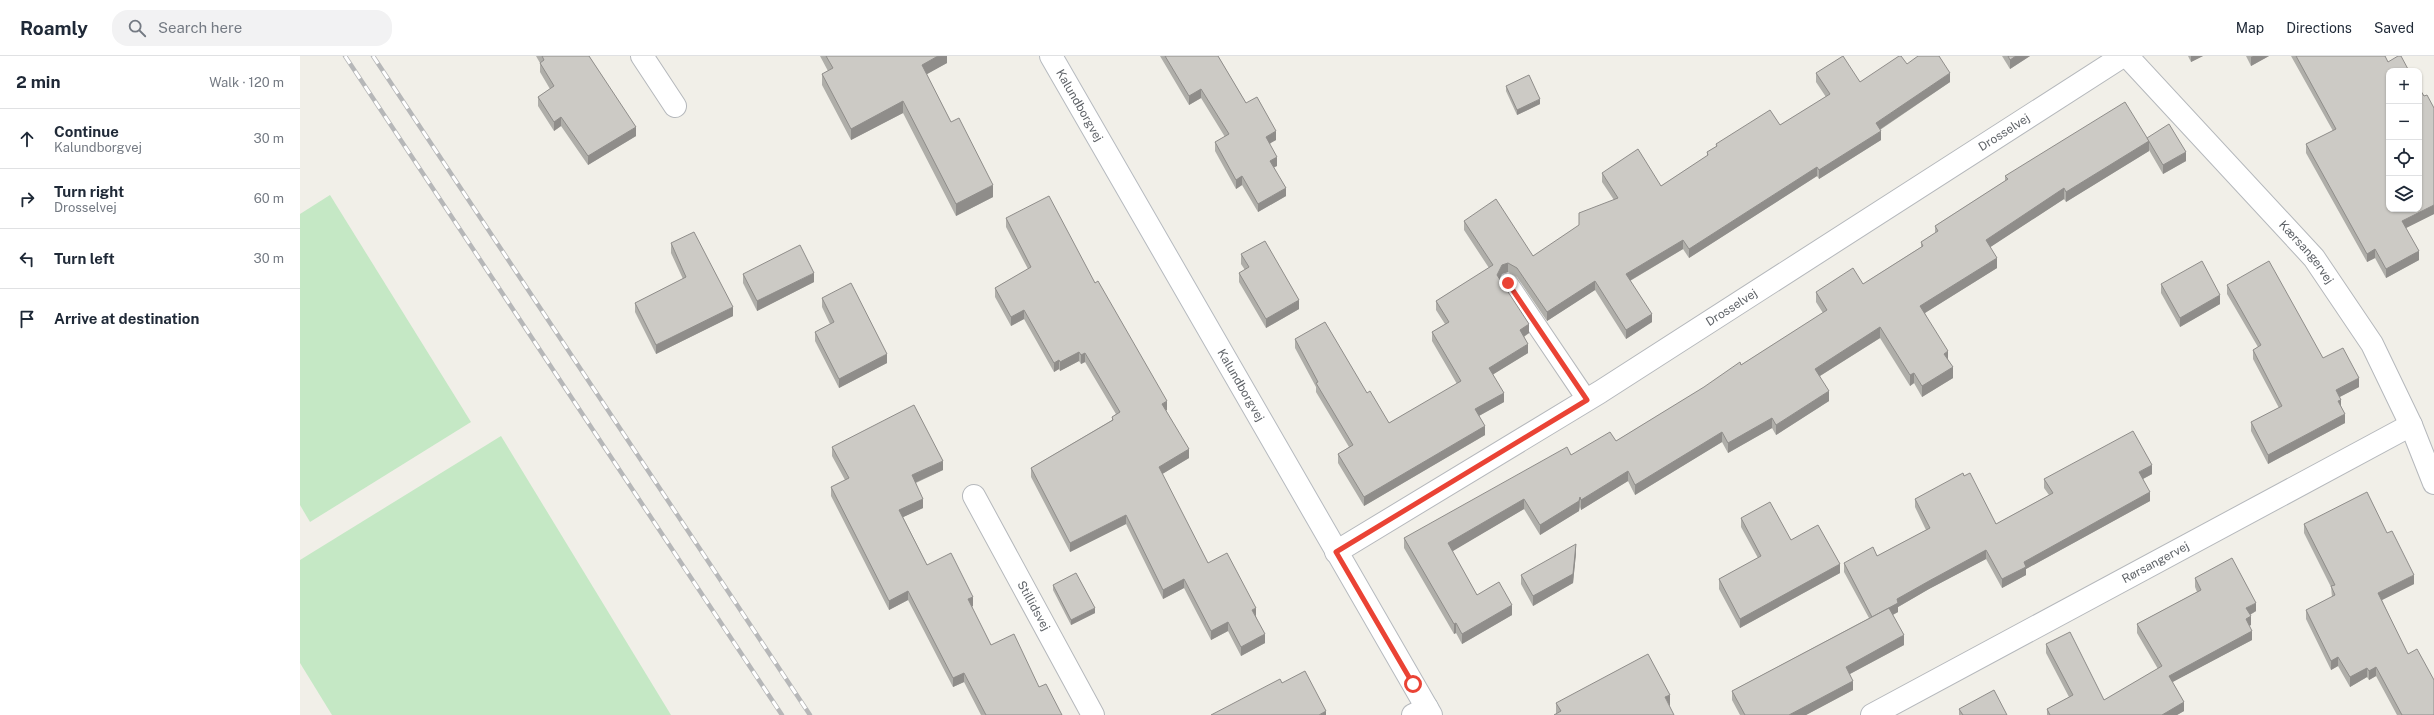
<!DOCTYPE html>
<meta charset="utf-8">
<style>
:root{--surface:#fff;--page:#f2f2f3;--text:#1f2937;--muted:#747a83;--line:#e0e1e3}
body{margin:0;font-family:"Public Sans",sans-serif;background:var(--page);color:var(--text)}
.controls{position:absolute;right:12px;top:12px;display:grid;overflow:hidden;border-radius:8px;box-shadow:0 1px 3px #0004}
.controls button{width:36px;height:36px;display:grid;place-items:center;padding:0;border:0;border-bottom:1px solid var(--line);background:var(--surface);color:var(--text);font:20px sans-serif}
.stop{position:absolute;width:12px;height:12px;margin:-9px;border:3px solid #ea4335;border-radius:50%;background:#fff}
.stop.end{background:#ea4335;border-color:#fff;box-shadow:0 1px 4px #0008}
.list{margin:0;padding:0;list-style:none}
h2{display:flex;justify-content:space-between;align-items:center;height:52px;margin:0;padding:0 16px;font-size:17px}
h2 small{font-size:13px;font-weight:400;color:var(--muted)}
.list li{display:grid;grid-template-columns:26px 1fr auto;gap:12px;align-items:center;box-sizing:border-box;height:60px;padding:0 16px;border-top:1px solid var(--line)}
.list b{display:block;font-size:15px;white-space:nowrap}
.list p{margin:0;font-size:13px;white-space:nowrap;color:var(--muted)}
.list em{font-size:13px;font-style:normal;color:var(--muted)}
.icon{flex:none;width:22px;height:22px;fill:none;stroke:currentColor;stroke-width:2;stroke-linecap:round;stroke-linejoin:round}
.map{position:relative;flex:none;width:2134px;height:659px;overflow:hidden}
header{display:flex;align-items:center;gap:24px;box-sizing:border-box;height:56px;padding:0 20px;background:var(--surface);border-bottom:1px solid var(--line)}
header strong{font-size:19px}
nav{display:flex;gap:22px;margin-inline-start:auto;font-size:14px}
.search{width:280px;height:36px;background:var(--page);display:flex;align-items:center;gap:10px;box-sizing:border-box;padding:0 14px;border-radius:16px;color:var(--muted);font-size:15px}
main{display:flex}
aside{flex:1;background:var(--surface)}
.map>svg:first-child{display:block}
.green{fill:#c5e8c5}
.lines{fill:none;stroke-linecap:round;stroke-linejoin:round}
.lane-casing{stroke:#b5b8bc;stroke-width:21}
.street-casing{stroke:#b5b8bc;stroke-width:24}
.secondary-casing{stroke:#b6babf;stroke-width:24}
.lane{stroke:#fff;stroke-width:19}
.street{stroke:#fff;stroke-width:22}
.secondary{stroke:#fff;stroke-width:22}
.rail-casing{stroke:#b6b7b8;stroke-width:4.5}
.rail{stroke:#fff;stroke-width:3;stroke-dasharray:9;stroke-linecap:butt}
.wall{fill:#afaea9}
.shaded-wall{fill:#8f8d8a}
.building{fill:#cccac5;stroke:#8f8d8a}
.route{stroke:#ea4335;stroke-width:5}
.labels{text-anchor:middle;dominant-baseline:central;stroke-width:4;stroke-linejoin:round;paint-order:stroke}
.street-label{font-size:12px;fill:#5f6368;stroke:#fff}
</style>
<header>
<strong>Roamly</strong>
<div class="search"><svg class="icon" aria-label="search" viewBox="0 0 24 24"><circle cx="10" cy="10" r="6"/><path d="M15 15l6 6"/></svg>Search here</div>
<nav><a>Map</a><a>Directions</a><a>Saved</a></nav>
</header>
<main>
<aside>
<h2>2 min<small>Walk · 120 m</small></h2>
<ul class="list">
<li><svg class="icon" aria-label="ahead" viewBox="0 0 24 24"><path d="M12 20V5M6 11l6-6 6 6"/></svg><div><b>Continue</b><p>Kalundborgvej</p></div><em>30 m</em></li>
<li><svg class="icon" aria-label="right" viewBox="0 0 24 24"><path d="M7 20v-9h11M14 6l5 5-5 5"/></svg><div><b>Turn right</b><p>Drosselvej</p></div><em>60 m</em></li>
<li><svg class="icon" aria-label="left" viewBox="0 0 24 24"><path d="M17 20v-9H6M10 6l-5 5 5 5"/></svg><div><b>Turn left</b></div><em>30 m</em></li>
<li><svg class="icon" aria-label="arrive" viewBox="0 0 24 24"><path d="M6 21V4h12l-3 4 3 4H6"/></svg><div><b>Arrive at destination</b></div></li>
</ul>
</aside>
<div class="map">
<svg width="2134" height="659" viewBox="0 0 2134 659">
<rect width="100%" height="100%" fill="#f1efe8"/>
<g class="green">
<polygon points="30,139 171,366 10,466 0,449 0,158"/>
<polygon points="201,380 371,659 32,659 0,607 0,504"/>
</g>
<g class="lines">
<defs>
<polyline id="lane" points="1208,227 1287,344"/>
<g id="street">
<polyline points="342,0 375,50"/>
<path id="s1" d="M1827 0 2014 202 2072 288 2111 369 2134 427"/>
<path id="s2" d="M674 440 793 659"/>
<path id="s3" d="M1036 496 1300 336 1823 0"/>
<polyline points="1113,659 1127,652"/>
<path id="s4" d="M1572 659 2111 369"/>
</g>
<g id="secondary">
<path id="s5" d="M751 0 1131 659"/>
</g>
</defs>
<use href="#lane" class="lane-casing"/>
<use href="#street" class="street-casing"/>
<use href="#secondary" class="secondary-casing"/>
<use href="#lane" class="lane"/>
<use href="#street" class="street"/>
<use href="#secondary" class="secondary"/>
<defs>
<g id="rail">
<polyline points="45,0 482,659"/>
<polyline points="73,0 510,659"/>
</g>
</defs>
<use href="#rail" class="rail-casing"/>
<use href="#rail" class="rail"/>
</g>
<g class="wall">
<polygon points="236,0 289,0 336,80 288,109 261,70 254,75 238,50 238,41 250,33 240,16 240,7"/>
<polygon points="520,0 647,0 647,7 626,18 651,66 693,141 656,160 603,57 551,84 522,29 522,18 528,15"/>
<polygon points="860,0 918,0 946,47 976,84 969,87 977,110 974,111 986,140 958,156 942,129 936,133 915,95 915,86 925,81 901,42 889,49"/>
<polygon points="1702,0 1730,0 1710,13"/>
<polygon points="1888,0 1903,0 1891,6"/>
<polygon points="1946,0 1969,0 1951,10"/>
<polygon points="1991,0 2085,0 2088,6 2124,40 2134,52 2134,158 2106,172 2119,204 2086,222 2075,202 2067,206 2006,97 2006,88 2033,75"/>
<polygon points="1607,8 1650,26 1580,74 1581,84 1519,123 1517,120 1389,202 1383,193 1330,225 1352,266 1326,283 1295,234 1247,265 1217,221 1208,216 1202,218 1199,223 1229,277 1224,281 1228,297 1193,318 1204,346 1179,360 1185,379 1064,450 1038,407 1038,398 1049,391 1016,336 1016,331 995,292 995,283 1067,337 1089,367 1157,328 1132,285 1132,276 1145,268 1136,254 1136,245 1189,212 1164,174 1164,165 1233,200 1279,170 1314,144 1302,126 1302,117 1361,130 1407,100 1407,96 1416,91 1416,88 1480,69 1526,41 1516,26 1516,17 1560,26"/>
<polygon points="1206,30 1240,48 1217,59 1206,35"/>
<polygon points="1847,82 1886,105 1863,118 1849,94 1849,95 1766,146 1764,143 1690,191 1697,212 1625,257 1648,305 1653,322 1622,341 1614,327 1610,330 1580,282 1520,320 1529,345 1476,379 1472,372 1428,397 1422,386 1335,439 1328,425 1281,454 1280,451 1279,455 1240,479 1224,453 1152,495 1177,539 1212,559 1162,588 1156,577 1154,578 1104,492 1104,482 1271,399 1316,385 1441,309 1523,257 1516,246 1516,236 1563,228 1621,191 1621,186 1635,177 1635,170 1705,125 1705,120"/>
<polygon points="706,162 795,227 867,354 866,354 889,402 862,418 908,507 956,560 965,587 941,600 928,575 911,584 884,532 863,543 826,468 770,496 731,421 731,412 812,364 812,361 816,358 785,306 781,308 779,305 760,315 759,313 754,316 724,263 711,270 695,241 695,232 728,213 706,171"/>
<polygon points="371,187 433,260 356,298 335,256 335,247 383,223 371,197"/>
<polygon points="941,198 999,253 966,272 939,226 939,217 945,214 941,208"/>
<polygon points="443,218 514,226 457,255 443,227"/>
<polygon points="1861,228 1920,248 1880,271 1861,237"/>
<polygon points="1927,229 2059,331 2039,341 2041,350 2045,367 1968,408 1951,375 1951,366 1979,352 1953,303 1953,294 1958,291 1927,238"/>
<polygon points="522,242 587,307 539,332 515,285 515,276 530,268 522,251"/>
<polygon points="532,391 643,414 616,427 623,452 603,461 627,509 673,550 671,551 691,589 739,631 762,659 681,659 664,626 653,631 608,544 589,554 531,440 531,431 545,424 532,400"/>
<polygon points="1852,418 1843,423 1850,445 1726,513 1726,519 1702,532 1686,503 1629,533 1598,551 1598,556 1593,559 1604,589 1550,618 1553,634 1506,659 1440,659 1432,644 1432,635 1569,562 1544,516 1544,507 1577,500 1626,474 1615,451 1615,443 1664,420 1696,468 1749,439 1744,432 1744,423"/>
<polygon points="1441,462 1491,484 1540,517 1440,572 1419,533 1419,523 1458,502 1441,471"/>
<polygon points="2004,468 2087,477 2114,528 2082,544 2134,659 2097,659 2076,620 2069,624 2067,621 2050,631 2038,610 2031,614 2006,563 2006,554 2032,541 2031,531 2004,477"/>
<polygon points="1276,497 1273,527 1233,550 1221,528 1221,519"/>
<polygon points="1895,522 1956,555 1950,559 1951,569 1949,570 1952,584 1872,626 1884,655 1877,659 1747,659 1747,653 1769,641 1746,597 1746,588 1804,644 1858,613 1837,577 1837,568 1897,536 1895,531"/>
<polygon points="753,529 795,557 771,569 753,534"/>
<polygon points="1370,639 1256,658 1256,647"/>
<polygon points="1659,653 1707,659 1659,659"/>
</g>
<g class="shaded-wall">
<polygon points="638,0 647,0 647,7 622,21 622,9"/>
<polygon points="1716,0 1730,0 1710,13 1710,4"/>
<polygon points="1891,0 1903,0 1891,6"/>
<polygon points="1953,0 1969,0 1951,10 1951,1"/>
<polygon points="1650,17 1650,26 1576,76 1576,67"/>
<polygon points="901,33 901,42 889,49 889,40"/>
<polygon points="1240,43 1240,48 1217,59 1217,54"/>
<polygon points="603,45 603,57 551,84 551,73"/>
<polygon points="261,61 261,70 254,75 254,66"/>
<polygon points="336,71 336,80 288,109 288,100"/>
<polygon points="976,75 976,84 966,90 966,81"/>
<polygon points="1581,75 1581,84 1519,123 1519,114"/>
<polygon points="1849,85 1849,95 1766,146 1766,136"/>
<polygon points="1886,96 1886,105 1863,118 1863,109"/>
<polygon points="977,101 977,110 970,113 970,105"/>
<polygon points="1517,111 1517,120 1389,202 1389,193"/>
<polygon points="942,120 942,129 936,133 936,124"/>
<polygon points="693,129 693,141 656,160 656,148"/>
<polygon points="986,132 986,140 958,156 958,148"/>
<polygon points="1764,132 1764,143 1686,194 1686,184"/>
<polygon points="2134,149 2134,158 2102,174 2102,165"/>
<polygon points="1383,184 1383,193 1326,227 1326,218"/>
<polygon points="2075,193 2075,202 2067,206 2067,198"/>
<polygon points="2119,195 2119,204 2086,222 2086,213"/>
<polygon points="1697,202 1697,212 1620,260 1620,250"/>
<polygon points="1208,207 1208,216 1202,218 1197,228 1197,219 1202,209"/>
<polygon points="514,217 514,226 457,255 457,245"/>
<polygon points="1295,225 1295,234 1247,265 1247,256"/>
<polygon points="1920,239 1920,248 1880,271 1880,262"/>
<polygon points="999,244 999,253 966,272 966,263"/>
<polygon points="433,251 433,260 356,298 356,289"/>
<polygon points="724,254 724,263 711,270 711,261"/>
<polygon points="1352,258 1352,266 1326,283 1326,274"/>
<polygon points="1229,268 1229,277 1220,283 1220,274"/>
<polygon points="1580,271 1580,282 1515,323 1515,313"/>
<polygon points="1228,288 1228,297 1189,321 1189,312"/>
<polygon points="1648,295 1648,305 1644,298"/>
<polygon points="779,296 779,305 760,315 760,306"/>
<polygon points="785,297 785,306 781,308 781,299"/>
<polygon points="587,298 587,307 539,332 539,323"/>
<polygon points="759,304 759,313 754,316 754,307"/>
<polygon points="1653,311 1653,322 1622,341 1622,330"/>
<polygon points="1614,317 1614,327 1610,330 1610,319"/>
<polygon points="2059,322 2059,331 2036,343 2036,334"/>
<polygon points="1529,335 1529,345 1476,379 1476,369"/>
<polygon points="1204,337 1204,346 1175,362 1175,353"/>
<polygon points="2041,344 2041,352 2038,345"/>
<polygon points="867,345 867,354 862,357 862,348"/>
<polygon points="2045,358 2045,367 1968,408 1968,399"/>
<polygon points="1472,362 1472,372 1428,397 1428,387"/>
<polygon points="1185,370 1185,379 1064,450 1064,441"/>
<polygon points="1422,376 1422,386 1335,439 1335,429"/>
<polygon points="889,393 889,402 859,420 859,411"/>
<polygon points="643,405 643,414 612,428 612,419"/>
<polygon points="1852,409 1852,418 1839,425 1839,416"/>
<polygon points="1328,415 1328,425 1281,454 1281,444"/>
<polygon points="1850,436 1850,445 1726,513 1726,519 1702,532 1702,523 1724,506"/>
<polygon points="1280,441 1279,455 1240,479 1240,469"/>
<polygon points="623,443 623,452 599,463 599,454"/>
<polygon points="1224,443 1224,453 1148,498 1148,487"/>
<polygon points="826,459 826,468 770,496 770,487"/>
<polygon points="1276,488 1276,497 1273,527 1233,550 1233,540"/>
<polygon points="1686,494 1686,503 1629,533 1598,551 1598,556 1572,569 1572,561 1597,543 1629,525"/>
<polygon points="1540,508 1540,517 1440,572 1440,563"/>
<polygon points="2114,519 2114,528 2078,546 2078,537"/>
<polygon points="884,523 884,532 863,543 863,534"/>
<polygon points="608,535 608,544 589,554 589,545"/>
<polygon points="673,541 673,550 668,552 668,543"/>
<polygon points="1956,547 1956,555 1946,561 1946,552"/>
<polygon points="1212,549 1212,559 1162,588 1162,578"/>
<polygon points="795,552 795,557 771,569 771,564"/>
<polygon points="956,552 956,561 952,554"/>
<polygon points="1951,560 1951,569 1946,571 1946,563"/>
<polygon points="928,566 928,575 911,584 911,575"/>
<polygon points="1156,567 1156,577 1154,578 1154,568"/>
<polygon points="1952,575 1952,584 1869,628 1869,620"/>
<polygon points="965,578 965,587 941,600 941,591"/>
<polygon points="1604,579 1604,589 1546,620 1546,611"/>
<polygon points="2038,601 2038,610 2031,614 2031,605"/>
<polygon points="2076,611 2076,620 2069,624 2069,615"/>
<polygon points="2067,612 2067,621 2050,631 2050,621"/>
<polygon points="664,617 664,626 653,631 653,622"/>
<polygon points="1553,625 1553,634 1506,659 1489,659"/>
<polygon points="1370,639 1370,651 1365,641"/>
<polygon points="1884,646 1884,655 1877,659 1862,659"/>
<polygon points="1026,655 1026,659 1019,659"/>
</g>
<g class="building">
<polygon points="242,0 289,0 336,71 288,100 261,61 254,66 238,41 254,30 240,7 244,4"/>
<polygon points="526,0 638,0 622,9 651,66 659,62 693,129 656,148 603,45 551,73 522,18 533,12"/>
<polygon points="865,0 918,0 946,47 957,41 976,75 966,81 977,101 970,105 986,132 958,148 942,120 936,124 915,86 929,78 901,33 889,40"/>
<polygon points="1543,0 1560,26 1599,0 1601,0 1607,8 1618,0 1639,0 1650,17 1576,67 1581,75 1519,114 1517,111 1389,193 1383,184 1326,218 1352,258 1326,274 1295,225 1247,256 1217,212 1208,207 1202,209 1197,219 1229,268 1220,274 1228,288 1189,312 1204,337 1175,353 1185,370 1064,441 1038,398 1053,389 1016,327 1018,326 995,283 1025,266 1067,337 1070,335 1089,367 1161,325 1132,276 1149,266 1136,245 1193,209 1164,165 1196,143 1233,200 1279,169 1279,157 1318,142 1302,117 1338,93 1361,130 1408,99 1407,96 1417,90 1416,88 1470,54 1480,69 1530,38 1516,17"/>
<polygon points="1708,0 1716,0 1710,4"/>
<polygon points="1996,0 2085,0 2088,6 2098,0 2101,0 2109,15 2089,15 2089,153 2119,153 2119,32 2124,40 2127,39 2134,52 2134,149 2102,165 2119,195 2086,213 2075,193 2067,198 2006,88 2036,73"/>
<polygon points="1229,19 1240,43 1217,54 1206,30"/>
<polygon points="1825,46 1849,85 1766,136 1764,132 1686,184 1697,202 1620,250 1648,295 1644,298 1653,311 1622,330 1614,317 1610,319 1580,271 1515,313 1529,335 1476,369 1472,362 1428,387 1422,376 1335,429 1328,415 1281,444 1280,441 1279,445 1240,469 1224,443 1148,487 1177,539 1199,526 1212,549 1162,578 1156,567 1154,568 1104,482 1267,391 1271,399 1310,376 1316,385 1404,331 1440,306 1441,309 1527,254 1516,236 1553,212 1563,228 1623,190 1621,186 1638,175 1635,170 1708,123 1705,120"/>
<polygon points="1869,68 1886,96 1863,109 1847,82"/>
<polygon points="749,140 795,227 798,225 867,345 862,348 889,393 859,411 908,507 927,497 956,552 952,554 965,578 941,591 928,566 911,575 884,523 863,534 826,459 770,487 731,412 813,364 812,361 820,356 785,297 781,299 779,296 760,306 759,304 754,307 724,254 711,261 695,232 731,211 706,162"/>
<polygon points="394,176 433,251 356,289 335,247 386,221 371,187"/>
<polygon points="965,185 999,244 966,263 939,217 949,211 941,198"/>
<polygon points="500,189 514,217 457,245 443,218"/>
<polygon points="1902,205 1920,239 1880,262 1861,228"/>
<polygon points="1969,205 2023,302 2043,292 2059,322 2036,334 2041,344 2038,345 2045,358 1968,399 1951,366 1982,350 1953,294 1961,289 1927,229"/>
<polygon points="551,227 587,298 539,323 515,276 534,266 522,242"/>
<polygon points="614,349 643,405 612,419 623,443 599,454 627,509 651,497 673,541 668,543 691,589 714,578 739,631 746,628 762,659 686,659 664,617 653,622 608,535 589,545 531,431 549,422 532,391"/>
<polygon points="1833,375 1852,409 1839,416 1850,436 1724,506 1726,511 1702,523 1686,494 1629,525 1597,543 1598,547 1572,561 1544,507 1573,491 1577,500 1630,472 1615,443 1663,417 1664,420 1670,417 1696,468 1753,437 1744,423"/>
<polygon points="2067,436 2087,477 2092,475 2114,519 2078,537 2108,598 2117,593 2134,624 2134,659 2102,659 2076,611 2069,615 2067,612 2050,621 2038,601 2031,605 2006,554 2035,539 2031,530 2035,529 2004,468"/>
<polygon points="1470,446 1491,484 1518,469 1540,508 1440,563 1419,523 1461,500 1441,462"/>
<polygon points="1276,488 1273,518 1233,540 1221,519"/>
<polygon points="1932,502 1956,547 1946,552 1951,560 1946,563 1952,575 1869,620 1884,646 1862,659 1750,659 1747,653 1773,639 1746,588 1770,576 1804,644 1862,610 1837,568 1901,534 1895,522"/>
<polygon points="776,517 795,552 771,564 753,529"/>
<polygon points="1589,552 1604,579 1546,611 1553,625 1489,659 1445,659 1432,635"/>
<polygon points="1348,598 1370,639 1365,641 1374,659 1254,659 1261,655 1256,647"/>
<polygon points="1005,615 1026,655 1019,659 911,659 980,623 982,627"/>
<polygon points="1694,634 1707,659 1663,659 1659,653"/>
</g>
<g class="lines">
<polyline class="route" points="1113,628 1036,496 1287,344 1208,227"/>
</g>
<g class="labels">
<g class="street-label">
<text stroke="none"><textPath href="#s5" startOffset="57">Kalundborgvej</textPath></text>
<text stroke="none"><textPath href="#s3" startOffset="789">Drosselvej</textPath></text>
<text stroke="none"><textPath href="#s1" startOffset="266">Kærsangervej</textPath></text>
<text stroke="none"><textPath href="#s3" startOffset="465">Drosselvej</textPath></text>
<text stroke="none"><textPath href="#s5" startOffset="380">Kalundborgvej</textPath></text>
<text stroke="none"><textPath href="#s4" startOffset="322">Rørsangervej</textPath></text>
<text stroke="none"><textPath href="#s2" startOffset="125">Stillidsvej</textPath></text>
</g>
</g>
</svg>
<div class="controls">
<button>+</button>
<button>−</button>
<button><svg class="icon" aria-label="locate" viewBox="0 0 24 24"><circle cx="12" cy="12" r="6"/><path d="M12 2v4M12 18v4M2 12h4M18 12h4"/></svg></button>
<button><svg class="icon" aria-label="layers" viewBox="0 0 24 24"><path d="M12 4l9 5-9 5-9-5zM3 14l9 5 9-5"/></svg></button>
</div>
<div class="stop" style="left:1113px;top:628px"></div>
<div class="stop end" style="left:1208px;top:227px"></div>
</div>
</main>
